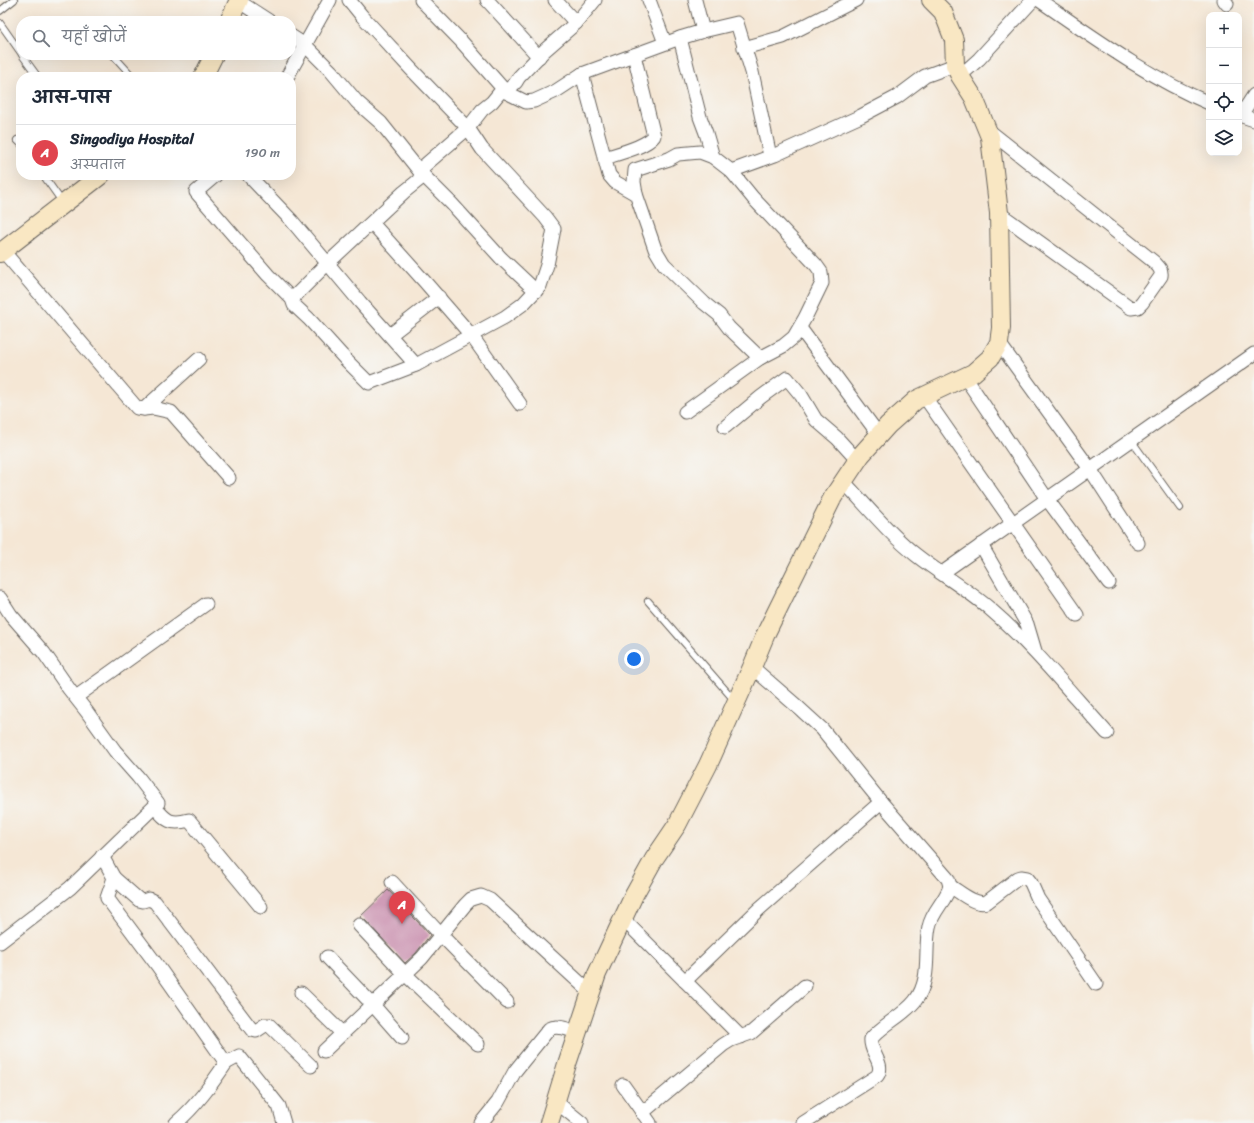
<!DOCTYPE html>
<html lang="hi">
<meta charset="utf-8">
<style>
:root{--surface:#fff;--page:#f6f6f7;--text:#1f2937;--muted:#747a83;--line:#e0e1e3;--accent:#d1495b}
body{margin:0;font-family:Sriracha,"Playpen Sans Deva",sans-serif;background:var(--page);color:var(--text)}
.controls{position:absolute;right:12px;top:12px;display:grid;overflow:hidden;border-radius:8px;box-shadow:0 4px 16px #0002}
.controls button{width:36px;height:36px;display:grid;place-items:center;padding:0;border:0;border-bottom:1px solid var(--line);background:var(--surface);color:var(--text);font:20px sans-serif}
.you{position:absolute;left:634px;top:659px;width:14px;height:14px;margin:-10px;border:3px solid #fff;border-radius:50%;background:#1a73e8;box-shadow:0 0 0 6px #1a73e833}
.badge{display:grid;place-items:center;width:26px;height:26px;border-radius:50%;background:var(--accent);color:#fff;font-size:13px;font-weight:700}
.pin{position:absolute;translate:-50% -33px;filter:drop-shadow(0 1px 2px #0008)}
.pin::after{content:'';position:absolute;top:21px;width:14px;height:12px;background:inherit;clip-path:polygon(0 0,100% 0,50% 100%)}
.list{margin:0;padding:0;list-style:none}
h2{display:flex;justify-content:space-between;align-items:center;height:52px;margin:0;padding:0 16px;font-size:17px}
h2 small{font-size:13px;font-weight:400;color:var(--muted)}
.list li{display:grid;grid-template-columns:26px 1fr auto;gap:12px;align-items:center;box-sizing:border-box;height:56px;padding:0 16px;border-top:1px solid var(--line)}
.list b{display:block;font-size:15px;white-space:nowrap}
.list p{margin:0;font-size:13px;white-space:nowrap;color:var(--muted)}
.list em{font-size:13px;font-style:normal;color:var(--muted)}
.icon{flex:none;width:22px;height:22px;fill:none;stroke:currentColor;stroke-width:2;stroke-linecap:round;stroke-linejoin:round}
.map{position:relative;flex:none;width:1254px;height:1123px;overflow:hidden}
.search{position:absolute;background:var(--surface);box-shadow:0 4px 16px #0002;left:16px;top:16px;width:280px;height:44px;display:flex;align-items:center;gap:10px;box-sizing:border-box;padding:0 14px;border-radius:16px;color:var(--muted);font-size:15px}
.panel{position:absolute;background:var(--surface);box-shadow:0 4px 16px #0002;left:16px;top:72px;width:280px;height:108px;border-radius:16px}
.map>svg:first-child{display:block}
.building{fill:#cf9cb7}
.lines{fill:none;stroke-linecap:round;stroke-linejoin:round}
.lane-casing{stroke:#68635d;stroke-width:8}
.street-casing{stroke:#68635d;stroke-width:15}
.secondary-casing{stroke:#68635d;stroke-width:20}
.lane{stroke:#fff;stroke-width:6}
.street{stroke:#fff;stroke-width:13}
.secondary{stroke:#f9e7c3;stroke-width:18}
</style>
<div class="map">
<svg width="1254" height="1123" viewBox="0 0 1254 1123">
<rect width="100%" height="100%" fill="#f6f6f2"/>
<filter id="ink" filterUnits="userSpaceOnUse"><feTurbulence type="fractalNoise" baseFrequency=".025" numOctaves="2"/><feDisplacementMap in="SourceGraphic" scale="8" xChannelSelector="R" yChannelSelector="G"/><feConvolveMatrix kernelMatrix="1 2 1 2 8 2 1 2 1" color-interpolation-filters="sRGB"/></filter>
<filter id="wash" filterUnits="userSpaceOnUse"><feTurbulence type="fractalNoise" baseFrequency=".012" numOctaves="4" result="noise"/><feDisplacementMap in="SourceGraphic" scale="16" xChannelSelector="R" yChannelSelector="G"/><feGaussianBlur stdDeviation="0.9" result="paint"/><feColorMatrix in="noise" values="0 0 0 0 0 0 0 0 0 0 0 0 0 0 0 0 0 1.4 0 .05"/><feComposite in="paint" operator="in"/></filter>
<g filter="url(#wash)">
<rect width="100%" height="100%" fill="#f5e7d5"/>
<g id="blocks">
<polygon class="building" points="388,890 430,935 416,953 405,963 365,920 360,917"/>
</g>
</g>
<g filter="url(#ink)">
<use href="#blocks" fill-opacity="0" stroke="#68635d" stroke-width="1"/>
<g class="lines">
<defs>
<g id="lane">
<polyline points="0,11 14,0"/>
<polyline points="0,23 21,53"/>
<polyline points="22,55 38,77"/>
<polyline points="113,55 133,77"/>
<polyline points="17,140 21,144"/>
<polyline points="43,175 63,203"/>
<polyline points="1131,440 1180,508"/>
<polyline points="648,601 735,701"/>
</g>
<g id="street">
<polyline points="421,0 461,41 506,92 526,102 534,101 556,91 582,74 680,38"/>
<polyline points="487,0 539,57"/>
<polyline points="555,0 576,23"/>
<polyline points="649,0 665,43"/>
<polyline points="695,0 703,31"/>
<path d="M1039 0C1093 37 1149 78 1209 103"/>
<polyline points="1224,0 1227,4"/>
<polyline points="238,1 269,21"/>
<polyline points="291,36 305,45 331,71 357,102 381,123 421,173 452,204 501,258 536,291"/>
<polyline points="744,48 783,37 856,0"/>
<polyline points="582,74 609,175 615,182 636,194"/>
<polyline points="960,76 979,59 1033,0"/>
<polyline points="287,77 330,0"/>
<polyline points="1239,115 1254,120"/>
<polyline points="1241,115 1254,95"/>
<path d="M987 129 1154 262C1159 267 1162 270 1161 276L1142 303 1138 307 1131 308 999 213"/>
<polyline points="713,157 706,133 700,117 680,38 703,31 737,23 752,72 770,156"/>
<path d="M604 158C617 154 646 147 654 136L634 55"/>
<polyline points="216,175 196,192 268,275 292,299 294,305 309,319 347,361 369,383 416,365 505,317 523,304 540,286 547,265 554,229 545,217 482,149 468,128 411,69 362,16 349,0"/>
<polyline points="248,175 292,221 360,302 416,365"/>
<polyline points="372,223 425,282 471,335 520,404"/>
<polyline points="3,251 137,408 144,409 153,408 171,412 229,478"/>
<polyline points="292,299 328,263 404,192 419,180 424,166 468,128 482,110 492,102 501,91 506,92 516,82 519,77 545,50 576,23 595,0"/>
<polyline points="800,328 879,435"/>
<polyline points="390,335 439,297"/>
<polyline points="999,343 1090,469 1138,543"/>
<polyline points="760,358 729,328 719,315 704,303 664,264 655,249 636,194 634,182 635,170 669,159 678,154 700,152 713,157 731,171 775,155 861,116 897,97 925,76 955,65"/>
<polyline points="965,377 1047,499 1109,583"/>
<polyline points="924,396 1077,615"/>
<polyline points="144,409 199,359"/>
<polyline points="685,412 760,358 783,346 794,337 805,318 822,283 821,272 816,265 753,198 731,171"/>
<polyline points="725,427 761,397 787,378 801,395 816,420 837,438 857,460"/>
<path d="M843 481C867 506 889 534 916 555 940 574 967 589 990 609 1033 646 1069 691 1107 733"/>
<polyline points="981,545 1027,624 1035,651"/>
<polyline points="942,573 1254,354"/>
<polyline points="0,598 11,615 44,653 69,689 87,712 115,751 138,777 158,803 70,888 0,942"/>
<path d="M752 667 799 708 822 729 881 802 948 879 950 886C946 901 932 911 929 927 924 952 932 979 915 1001 903 1016 883 1024 871 1039 869 1052 886 1064 877 1076L803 1123"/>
<polyline points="76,697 206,604"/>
<path d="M155 807C166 821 171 825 189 820L261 907"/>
<polyline points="102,856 114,878 107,898 157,965 226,1063 239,1056 279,1106 284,1123"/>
<polyline points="114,878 139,900 143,901 149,899 155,902 252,1030 256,1031 265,1025 269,1025 311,1066"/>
<polyline points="392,882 441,935 507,1002"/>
<path d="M950 886C960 892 975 906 987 902L1018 878 1021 877 1027 878 1031 883 1038 899 1096 984"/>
<polyline points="623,919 741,1037"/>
<polyline points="359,925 405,974 478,1044"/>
<polyline points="327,957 373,1005 402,1038"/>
<polyline points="685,981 759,909 881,802"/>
<polyline points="301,993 342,1033"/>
<polyline points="324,1051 422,958 465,905 471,899 481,896 490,900 591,993"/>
<polyline points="623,1085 650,1123"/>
<polyline points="555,1101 582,1123"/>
<polyline points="642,1113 723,1045 731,1040 751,1033 805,986"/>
<path d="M176 1123C196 1106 211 1085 226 1063"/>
<path d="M481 1123 498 1102 515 1071 549 1029C558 1024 568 1030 577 1032"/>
</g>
<g id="secondary">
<polyline points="229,21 239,0"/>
<polyline points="203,77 214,55"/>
<polyline points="0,253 101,175"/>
<polyline points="549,1123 567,1064 597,974 634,895 654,859 677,825 708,765 752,667 767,631 833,497 861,455 888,425 916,400 973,373 990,358 999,343 1001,328 999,213 990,137 974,98 960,76 955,65 954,40 943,12 931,0"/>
</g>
</defs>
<use href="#lane" class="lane-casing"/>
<use href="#street" class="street-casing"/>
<use href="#secondary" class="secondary-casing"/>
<use href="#lane" class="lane"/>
<use href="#street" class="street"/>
<use href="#secondary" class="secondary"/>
</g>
</g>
</svg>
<div class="controls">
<button>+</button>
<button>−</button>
<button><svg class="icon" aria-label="locate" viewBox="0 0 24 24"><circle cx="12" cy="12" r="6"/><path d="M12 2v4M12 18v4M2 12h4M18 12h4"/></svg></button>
<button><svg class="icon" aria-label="layers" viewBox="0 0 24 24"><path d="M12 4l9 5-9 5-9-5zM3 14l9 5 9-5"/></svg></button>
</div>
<div class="you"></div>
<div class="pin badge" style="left:402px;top:924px;background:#e0444e">A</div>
<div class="search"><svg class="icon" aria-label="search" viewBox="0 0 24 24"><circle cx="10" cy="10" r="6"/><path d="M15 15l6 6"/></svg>यहाँ खोजें</div>
<section class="panel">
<h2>आस-पास<small></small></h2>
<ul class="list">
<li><span class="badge" style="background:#e0444e">A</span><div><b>Singodiya Hospital</b><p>अस्पताल</p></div><em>190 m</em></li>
</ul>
</section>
</div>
